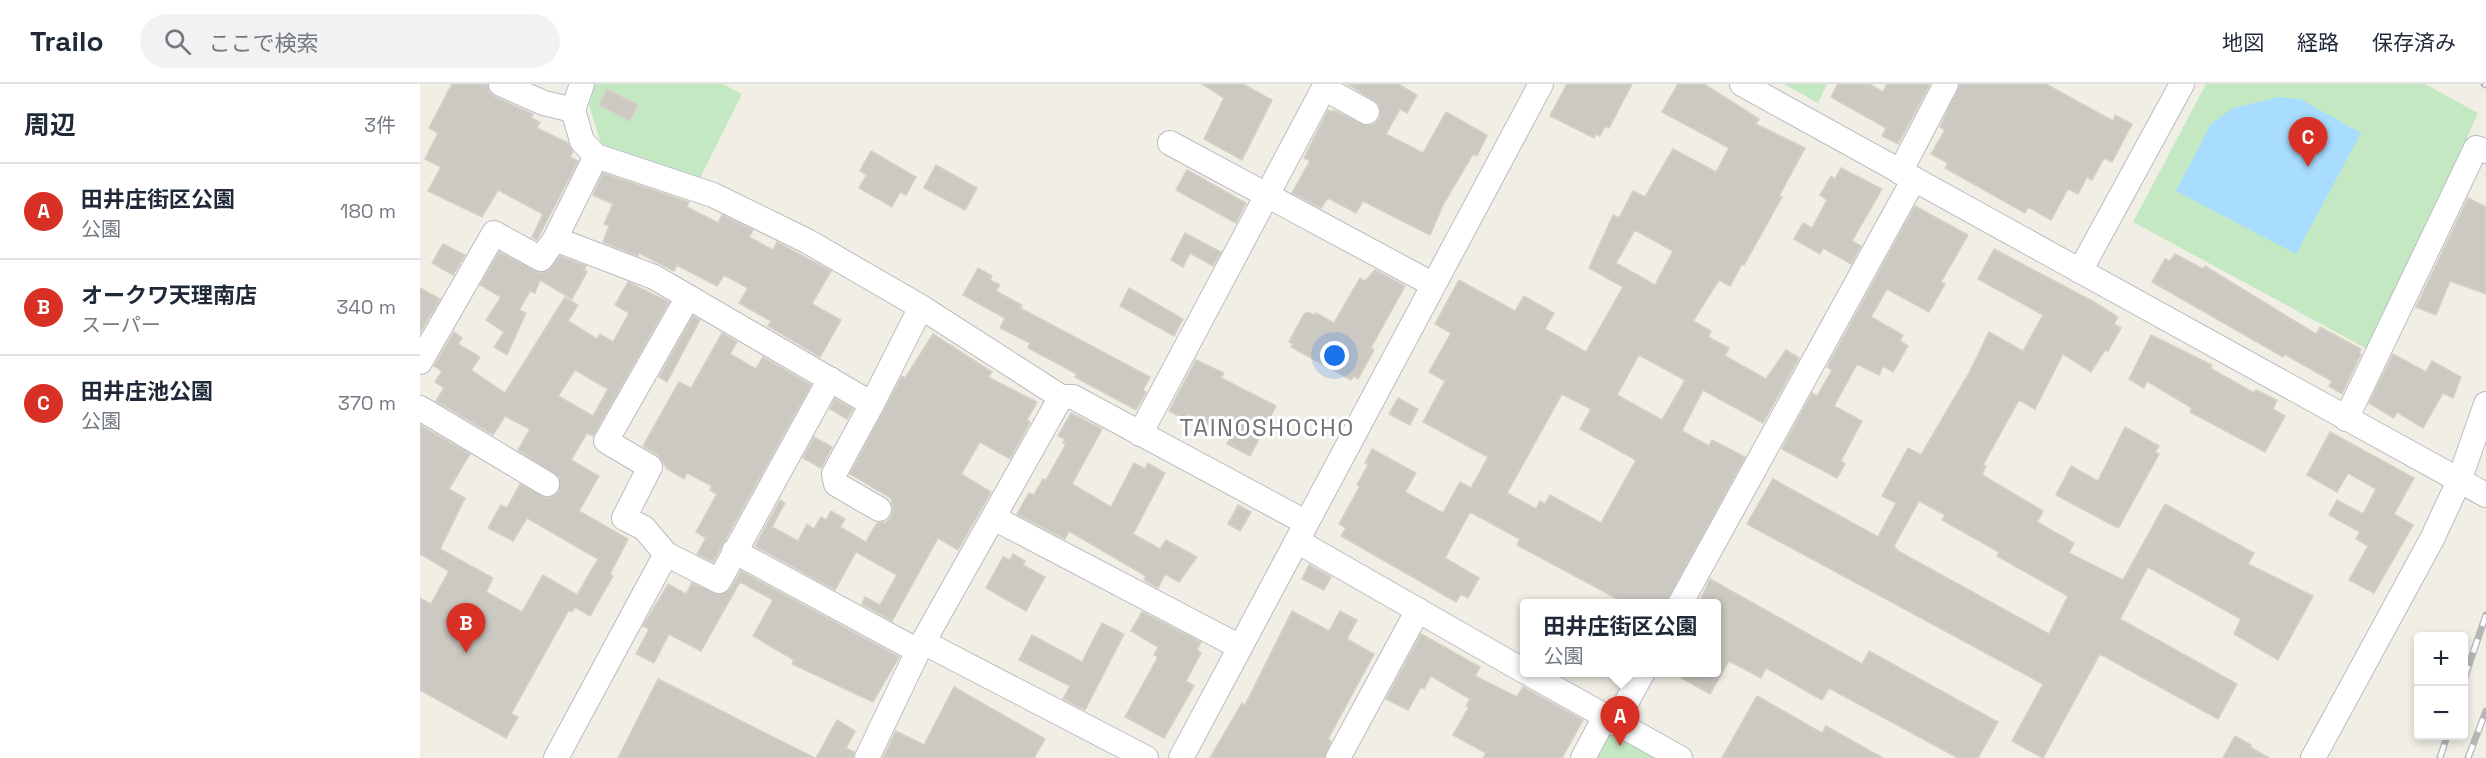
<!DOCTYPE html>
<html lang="ja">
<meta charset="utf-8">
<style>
:root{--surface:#fff;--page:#f2f2f3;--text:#1f2937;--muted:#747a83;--line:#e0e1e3;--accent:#d93025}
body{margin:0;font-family:"Space Grotesk","Noto Sans JP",sans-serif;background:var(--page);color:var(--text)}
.controls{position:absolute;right:18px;bottom:18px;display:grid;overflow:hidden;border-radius:6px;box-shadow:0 3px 9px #0003}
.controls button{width:54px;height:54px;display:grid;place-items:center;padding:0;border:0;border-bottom:2px solid var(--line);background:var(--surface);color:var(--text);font:30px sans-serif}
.you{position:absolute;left:915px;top:272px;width:21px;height:21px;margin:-15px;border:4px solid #fff;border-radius:50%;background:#1a73e8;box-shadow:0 0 0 9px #1a73e833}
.badge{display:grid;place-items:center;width:39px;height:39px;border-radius:50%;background:var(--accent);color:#fff;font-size:20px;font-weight:700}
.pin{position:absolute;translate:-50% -50px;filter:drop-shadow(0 2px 3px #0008)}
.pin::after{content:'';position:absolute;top:32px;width:21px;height:18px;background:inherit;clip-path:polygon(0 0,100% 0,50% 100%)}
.popup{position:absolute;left:1100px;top:515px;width:201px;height:78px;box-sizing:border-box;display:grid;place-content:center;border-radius:6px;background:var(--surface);filter:drop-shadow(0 2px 4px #0005);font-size:20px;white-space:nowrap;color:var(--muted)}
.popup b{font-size:22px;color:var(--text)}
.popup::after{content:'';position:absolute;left:50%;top:100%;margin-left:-12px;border:12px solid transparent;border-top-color:var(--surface)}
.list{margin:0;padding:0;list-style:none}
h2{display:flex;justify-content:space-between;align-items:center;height:78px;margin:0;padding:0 24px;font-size:26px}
h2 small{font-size:20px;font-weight:400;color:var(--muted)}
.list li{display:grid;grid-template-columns:39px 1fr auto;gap:18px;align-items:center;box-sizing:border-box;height:96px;padding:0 24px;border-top:2px solid var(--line)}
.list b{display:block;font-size:22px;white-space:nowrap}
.list p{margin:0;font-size:20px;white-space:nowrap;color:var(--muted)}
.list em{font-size:20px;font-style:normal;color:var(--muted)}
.icon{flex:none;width:33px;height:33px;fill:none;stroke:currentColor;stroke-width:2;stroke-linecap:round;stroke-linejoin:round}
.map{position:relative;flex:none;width:2066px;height:674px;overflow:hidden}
header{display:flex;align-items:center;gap:36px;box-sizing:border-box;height:84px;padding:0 30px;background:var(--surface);border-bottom:2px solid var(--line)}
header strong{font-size:28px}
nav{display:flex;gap:33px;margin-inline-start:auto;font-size:21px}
.search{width:420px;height:54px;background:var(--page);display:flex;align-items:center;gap:15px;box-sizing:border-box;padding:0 21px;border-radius:33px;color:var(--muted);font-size:22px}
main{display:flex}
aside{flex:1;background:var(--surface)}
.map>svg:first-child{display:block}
.green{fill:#c4e9c2}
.water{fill:#a8ddff}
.building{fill:#ccc9c3;stroke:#d6d0c4;stroke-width:1.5;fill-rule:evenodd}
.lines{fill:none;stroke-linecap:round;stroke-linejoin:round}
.minor-casing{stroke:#b9bcc0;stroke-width:26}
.minor{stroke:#fff;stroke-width:24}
.rail-casing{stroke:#b5b6b7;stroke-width:7}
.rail{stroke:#fff;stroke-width:4.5;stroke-dasharray:14;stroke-linecap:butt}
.labels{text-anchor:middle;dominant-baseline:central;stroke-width:6;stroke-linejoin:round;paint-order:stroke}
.neighbourhood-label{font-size:24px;letter-spacing:1.5px;fill:#6f7479;stroke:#fff}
</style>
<header>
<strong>Trailo</strong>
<div class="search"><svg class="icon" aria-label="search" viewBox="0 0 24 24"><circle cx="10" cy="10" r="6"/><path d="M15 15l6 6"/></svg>ここで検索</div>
<nav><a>地図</a><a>経路</a><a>保存済み</a></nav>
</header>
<main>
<aside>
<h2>周辺<small>3件</small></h2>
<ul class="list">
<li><span class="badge">A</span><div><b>田井庄街区公園</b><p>公園</p></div><em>180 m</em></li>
<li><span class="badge">B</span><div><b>オークワ天理南店</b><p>スーパー</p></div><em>340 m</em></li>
<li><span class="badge">C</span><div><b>田井庄池公園</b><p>公園</p></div><em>370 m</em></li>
</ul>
</aside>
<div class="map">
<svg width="2066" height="674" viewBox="0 0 2066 674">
<rect width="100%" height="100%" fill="#f1eee6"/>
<g class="green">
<polygon points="175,0 303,0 322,10 277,100 183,66 169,21"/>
<polygon points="1364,0 1407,0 1398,19"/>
<polygon points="1786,0 2005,0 2058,29 1951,267 1713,138"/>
<polygon points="1194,649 1241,674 1174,674 1187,651"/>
</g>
<polygon class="water" points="1859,13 1880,15 1941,49 1876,170 1756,107 1791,40 1813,24"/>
<g class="building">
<polygon points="32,0 67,0 69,8 75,13 113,30 111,34 120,38 117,44 148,59 153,68 150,73 158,77 117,156 112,153 123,130 78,106 62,133 8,107 21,83 5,75 18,49 9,44"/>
<polygon points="782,0 823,0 852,16 822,76 784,55 804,14"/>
<polygon points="928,0 978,0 997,11 987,29 980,25 966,50 1003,69 1026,28 1067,51 1057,72 1053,70 1024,119 1010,151 943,117 936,129 908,114 901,124 872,109 890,77 884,74 908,26 912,28 913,26 947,42 955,40 960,34 959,20"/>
<polygon points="1147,0 1212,0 1189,44 1185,42 1180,52 1176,50 1174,54 1130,32"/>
<path d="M1258 0H1284L1339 35 1336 40 1385 64 1359 112 1362 113 1324 181 1322 180 1310 202 1299 196 1273 237 1291 247 1288 253 1309 264 1305 272 1346 295 1366 266 1379 274 1343 339 1283 306 1262 347 1289 362 1292 356 1325 373 1246 519H1205L1097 461 1100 455 1050 428 1025 474 1059 494 1048 514 1041 510 1036 518 921 452 926 444 919 440 940 402 937 401 948 381 945 379 952 365 996 389 985 408 1023 429 1040 398 1051 404 1068 373 1003 338 1025 297 1009 288 1031 249 1015 240 1039 196 1095 227 1104 212 1134 229 1125 245 1166 268 1203 203 1169 184 1193 131 1199 134 1213 107 1225 113 1253 65 1296 88 1309 64 1242 28ZM1215 146 1253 167 1235 201 1196 179ZM1219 271 1265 296 1242 336 1197 311ZM1142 310 1171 325 1160 345 1216 376 1181 439 1130 411 1125 420 1120 417 1116 425 1087 409Z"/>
<polygon points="1418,0 1449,0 1463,8 1467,0 1510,0 1478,60 1462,52 1466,44 1411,13"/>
<polygon points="1540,0 1626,0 1693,37 1695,31 1712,40 1692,78 1684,74 1672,96 1667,93 1658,110 1648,105 1631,136 1608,123 1605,129 1525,84 1528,79 1511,70 1525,46 1520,43"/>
<polygon points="187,5 218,21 210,37 179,21"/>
<polygon points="451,67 496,93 486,111 480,108 472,123 439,104 447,91 440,87"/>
<polygon points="516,81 557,104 545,126 504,104"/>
<polygon points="1421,84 1462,105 1432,157 1441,162 1431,180 1403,164 1400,170 1374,155 1383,139 1392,144 1407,116 1400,111 1411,92 1415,95"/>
<polygon points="767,86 826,119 816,139 756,106"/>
<polygon points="183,89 269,118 267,123 298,139 302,131 333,146 329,153 353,166 357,158 411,187 392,220 421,236 400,273 348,242 351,237 319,219 328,204 304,191 297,202 257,181 254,187 219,169 218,172 183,158 189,142 184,140 193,120 173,111"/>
<polygon points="2048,114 2066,123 2066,210 2030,197 2016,231 1996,223"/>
<polygon points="1495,122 1548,151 1521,198 1525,200 1509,228 1467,205 1451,233 1483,251 1480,257 1488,262 1473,288 1463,282 1459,291 1437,280 1414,322 1442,337 1421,377 1425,380 1417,394 1362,365 1392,309 1397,312 1412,286 1407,283"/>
<polygon points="765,149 801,168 793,182 770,169 763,183 751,176"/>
<polygon points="23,160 45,171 33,191 12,179"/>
<path d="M1574 165 1674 218 1698 233 1694 240 1701 244 1688 267 1685 266 1671 288 1643 270 1615 325 1599 316 1563 381 1566 382 1562 391 1623 427 1617 438 1654 459 1649 469 1703 496 1745 420 1834 469 1828 480 1893 512 1858 576 1814 550 1821 535 1728 483 1700 535 1817 600 1798 635 1680 570 1623 674 1592 657 1623 600 1327 440 1353 395 1458 453 1476 419 1462 412 1488 364 1501 371 1549 289 1569 248 1603 267 1623 231 1558 195ZM1499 417 1525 431 1522 436 1579 468 1577 472 1648 512 1629 550 1478 467 1474 462Z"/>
<polygon points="79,168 120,189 128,187 140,172 166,182 164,186 167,188 152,215 120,196 115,209 110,207 99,226 106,229 87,271 74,263 84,248 66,236 81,213 60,201"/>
<polygon points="1755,170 1783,185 1785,182 1896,250 1900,243 1941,265 1939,269 1941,270 1922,310 1909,302 1912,297 1864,270 1863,273 1732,198 1745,175 1750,177"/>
<polygon points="558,184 572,192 570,196 580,201 576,207 602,221 600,224 730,293 723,306 726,308 716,326 655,293 657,290 608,264 610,259 580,244 585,234 543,211"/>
<polygon points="955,186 985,202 953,260 951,264 954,266 938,295 934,292 931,296 871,263 873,260 869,258 884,230 888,228 894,231 896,229 914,239 940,194 945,197"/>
<path d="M208 198 249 218 173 352 167 349 151 376 179 392 159 427 208 455 190 490 193 492 170 532 155 523 152 528 149 526 91 630 98 633 86 654 0 606V514L11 520 29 487 0 470V341L50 370 29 405 45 414 20 465 73 494 66 508 102 528 123 491 157 511 178 475 107 434 93 457 68 444 81 421 87 424 100 400 127 414 139 408 140 394 98 366 110 345 85 332 73 351 16 317 24 304 15 298 22 287 14 282 34 248 42 254 38 260 60 273 51 286 85 309 145 213 158 221 148 237 177 255 180 250 193 258 209 229 195 221ZM155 286 188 305 173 332 138 312Z"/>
<polygon points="0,204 20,215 0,249"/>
<polygon points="709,204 763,235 754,252 700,222"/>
<polygon points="273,232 280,236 247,298 239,293"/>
<polygon points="302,249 317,258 310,270 336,285 343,273 391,301 293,478 277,470 286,454 276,448 297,410 290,406 292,402 267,389 264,395 247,385 238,371 223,362 259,298 271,304"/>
<polygon points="513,250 572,288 568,293 617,318 607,336 610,338 590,375 560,358 541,390 571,408 538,466 518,454 472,537 442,520 445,513 460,521 477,491 436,468 415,506 335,462 360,416 365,419 352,443 378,457 387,440 394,445 401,433 406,436 411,427 425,435 420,443 446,458 457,439 466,438 471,433 473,426 471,414 430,390 482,292 485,294"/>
<polygon points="1731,251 1792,281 1790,284 1834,309 1836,306 1857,316 1853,325 1865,332 1845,368 1770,328 1772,324 1727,297 1724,304 1709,295"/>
<polygon points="1973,270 2006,288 2012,277 2041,293 2033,314 2023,309 2003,344 1977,328 1974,334 1949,319"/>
<polygon points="776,276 804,289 801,294 856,322 830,372 807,360 811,352 768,330 765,335 749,327"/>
<polygon points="978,314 998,325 990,341 969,330"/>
<polygon points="415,315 433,325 427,335 410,325"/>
<polygon points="651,329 682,345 652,400 691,423 714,379 725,385 728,379 745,389 713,450 740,465 746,456 777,473 759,498 745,490 738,504 724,496 726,492 649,447 645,455 597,430 609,409 614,411 623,395 626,396 646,360 643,359 645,355 638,352"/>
<polygon points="1705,343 1739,362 1735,368 1739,370 1699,443 1696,443 1636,411 1651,382 1678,397"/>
<polygon points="1910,348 1994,394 1974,430 1993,441 1954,509 1929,496 1948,462 1936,455 1940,448 1909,431 1917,416 1943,430 1956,405 1928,389 1917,408 1887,391"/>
<polygon points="394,353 412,363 401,384 383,374"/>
<polygon points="818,421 831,428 820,447 808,440"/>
<polygon points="593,470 605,477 603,481 625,493 606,527 566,504 583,473 590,476"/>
<polygon points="889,481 911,493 904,506 882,495"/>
<polygon points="321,487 479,573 453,618 372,580 374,576 333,552 353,516 320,498 281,567 249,550 234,579 216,570 229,545 223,542 248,500 266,510 272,499 300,511 311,504"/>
<polygon points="1290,495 1442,580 1449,567 1578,638 1558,674 1538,674 1409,604 1402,616 1346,584 1341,594 1309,577 1290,610 1251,588 1296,588 1296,519 1279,519"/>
<polygon points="872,527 909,547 920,527 937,536 927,555 954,570 908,655 911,657 904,674 790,674 822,619 825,621"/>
<polygon points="722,528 781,558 777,566 781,569 766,597 774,602 744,654 705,633 738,573 734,571 738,563 711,547"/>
<polygon points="682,539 704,550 665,626 643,615 650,602 599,576 612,551 662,578"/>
<polygon points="1001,550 1060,583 1055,592 1097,613 1103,603 1163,636 1142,674 1063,674 1066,669 1033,651 1049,623 1046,622 1050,615 1011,592 1004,605 1001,603 988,626 966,615"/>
<polygon points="238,595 395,674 198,674"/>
<polygon points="534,603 625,655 614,674 463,674 476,647 504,661"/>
<polygon points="1337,612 1402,649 1406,642 1463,674 1302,674"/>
<polygon points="417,636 435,647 426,664 434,668 433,674 396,674"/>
<polygon points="1815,652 1831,661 1830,663 1849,674 1803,674"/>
</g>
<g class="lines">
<defs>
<g id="minor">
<polyline points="81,0 124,19 153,26"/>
<polyline points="162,0 153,26 162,57 176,72 293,111 387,157 501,223 641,313 653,313 885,438"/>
<polyline points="1322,0 2066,411"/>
<polyline points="904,4 947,28"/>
<polyline points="750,59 1012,200"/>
<polyline points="1480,88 1526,0"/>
<polyline points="135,155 234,193 452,320 501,223"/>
<polyline points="1660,187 1762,0"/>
<polyline points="268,213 186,357 230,383 204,434 224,444 246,470 299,497 410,295"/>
<polyline points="0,278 74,149 121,175 135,155 176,72"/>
<polyline points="452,320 414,390 416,400 459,425"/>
<polyline points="0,324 127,400"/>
<polyline points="1926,335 2056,64 2066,67"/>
<polyline points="720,350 906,0"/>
<polyline points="574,434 820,563"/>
<polyline points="877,457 1104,587"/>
<polyline points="314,467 498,567"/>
<polyline points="1260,520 1494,95"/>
<polyline points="503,558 726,674"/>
<polyline points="1106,588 1260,674"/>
<polyline points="1195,639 1223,588"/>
<polyline points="136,674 246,470"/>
<polyline points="447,674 498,567 641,313"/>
<polyline points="761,674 1121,0"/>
<polyline points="918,674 998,526"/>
<polyline points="1163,674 1185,633"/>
<polyline points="1893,674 2012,455 2039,397 2066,320"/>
</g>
</defs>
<use href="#minor" class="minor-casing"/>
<use href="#minor" class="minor"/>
<defs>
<g id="rail">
<polyline points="2064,0 2066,1"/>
<polyline points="2044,595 2066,531"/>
<polyline points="2020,674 2027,652"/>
<polyline points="2048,674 2066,627"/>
</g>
</defs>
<use href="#rail" class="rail-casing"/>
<use href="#rail" class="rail"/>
</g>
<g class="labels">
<g class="neighbourhood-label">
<text x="847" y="343">TAINOSHOCHO</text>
</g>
</g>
</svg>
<div class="controls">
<button>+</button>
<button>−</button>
</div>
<div class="you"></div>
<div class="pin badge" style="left:1200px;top:662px">A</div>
<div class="popup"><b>田井庄街区公園</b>公園</div>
<div class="pin badge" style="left:46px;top:569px">B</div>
<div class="pin badge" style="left:1888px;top:83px">C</div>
</div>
</main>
